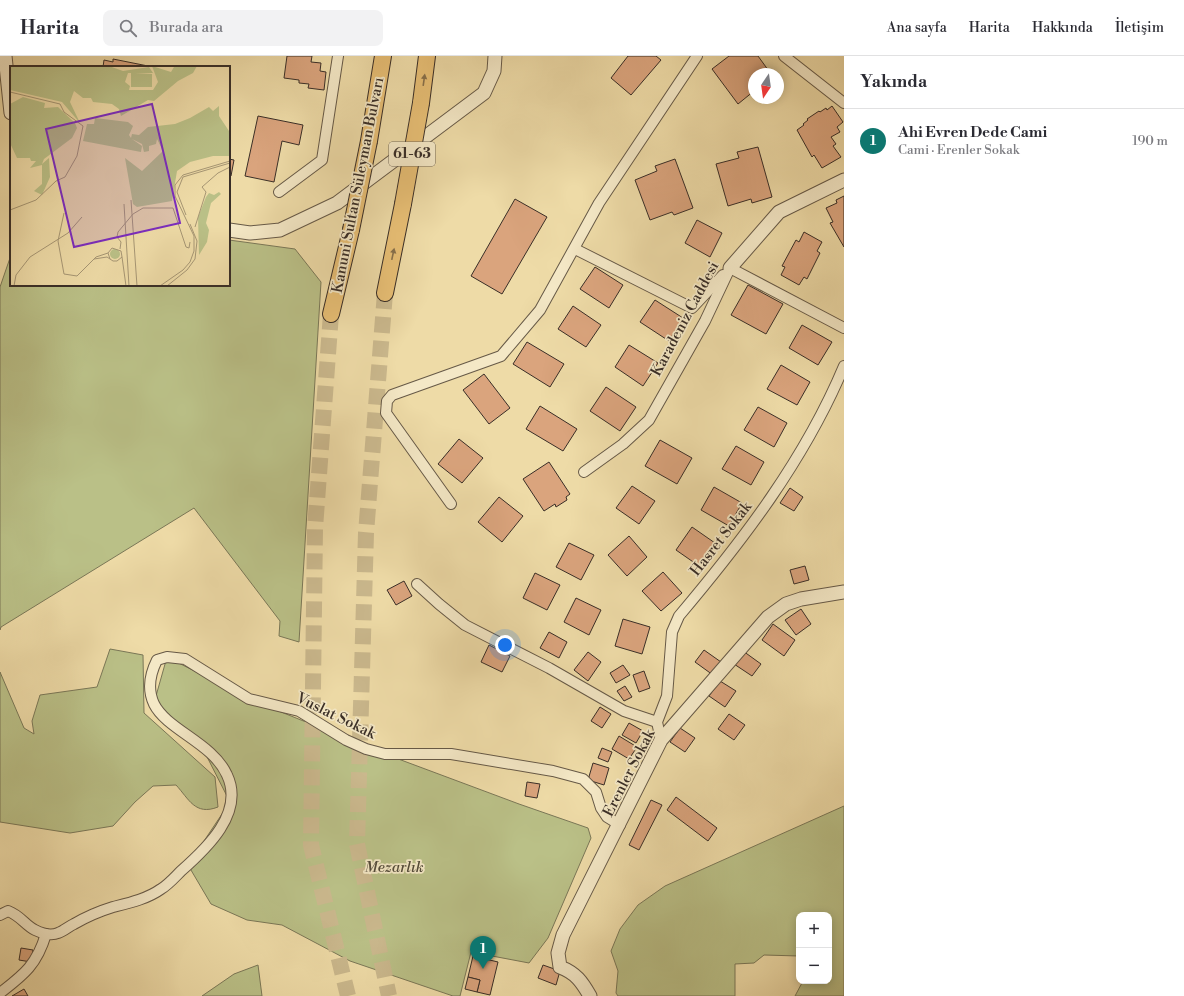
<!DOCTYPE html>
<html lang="tr">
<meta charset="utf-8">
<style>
:root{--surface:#fff;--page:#f2f2f3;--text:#2b2b33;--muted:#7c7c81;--line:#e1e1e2;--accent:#0f766e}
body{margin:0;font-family:"Libre Bodoni",serif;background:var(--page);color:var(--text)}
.controls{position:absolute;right:12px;bottom:12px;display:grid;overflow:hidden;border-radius:8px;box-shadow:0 2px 10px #0003}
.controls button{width:36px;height:36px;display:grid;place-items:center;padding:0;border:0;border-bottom:1px solid var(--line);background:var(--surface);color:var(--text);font:20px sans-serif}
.compass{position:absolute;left:748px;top:12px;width:36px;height:36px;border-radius:50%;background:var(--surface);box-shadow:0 2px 10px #0003;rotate:193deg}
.you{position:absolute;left:505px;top:589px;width:14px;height:14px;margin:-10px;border:3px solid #fff;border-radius:50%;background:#1a73e8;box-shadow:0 0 0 6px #1a73e833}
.badge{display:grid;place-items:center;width:26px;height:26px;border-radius:50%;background:var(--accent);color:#fff;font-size:13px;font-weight:700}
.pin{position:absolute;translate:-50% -33px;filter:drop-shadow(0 1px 2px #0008)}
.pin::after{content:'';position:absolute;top:21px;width:14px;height:12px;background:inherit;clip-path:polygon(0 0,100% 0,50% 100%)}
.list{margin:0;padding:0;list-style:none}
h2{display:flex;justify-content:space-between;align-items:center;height:52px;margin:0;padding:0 16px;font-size:17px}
h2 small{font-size:13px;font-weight:400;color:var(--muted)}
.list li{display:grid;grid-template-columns:26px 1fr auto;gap:12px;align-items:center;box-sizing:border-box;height:64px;padding:0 16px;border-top:1px solid var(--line)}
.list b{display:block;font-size:15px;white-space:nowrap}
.list p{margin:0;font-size:13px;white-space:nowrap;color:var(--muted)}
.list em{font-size:13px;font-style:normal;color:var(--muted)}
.icon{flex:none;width:22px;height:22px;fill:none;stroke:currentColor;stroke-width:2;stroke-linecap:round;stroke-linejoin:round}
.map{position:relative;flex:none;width:844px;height:940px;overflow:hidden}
header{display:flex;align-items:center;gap:24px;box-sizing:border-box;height:56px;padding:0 20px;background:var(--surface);border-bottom:1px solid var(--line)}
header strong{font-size:19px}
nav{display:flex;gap:22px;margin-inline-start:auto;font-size:14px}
.search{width:280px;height:36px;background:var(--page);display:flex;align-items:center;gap:10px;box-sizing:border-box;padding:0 14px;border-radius:8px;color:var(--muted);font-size:15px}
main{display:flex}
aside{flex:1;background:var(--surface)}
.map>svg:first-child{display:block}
.green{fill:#bac087;stroke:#7a7757}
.building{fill:#daa47d;stroke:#392e27}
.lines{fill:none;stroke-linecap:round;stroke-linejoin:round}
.primary-tunnel{stroke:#cab88d;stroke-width:16;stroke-dasharray:16 8;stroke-linecap:butt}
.minor-casing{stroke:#665947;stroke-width:12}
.tertiary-casing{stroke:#665947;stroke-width:15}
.primary-casing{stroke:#392e27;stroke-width:18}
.minor{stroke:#f4e8c6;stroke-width:10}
.tertiary{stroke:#f4e8c6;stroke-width:13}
.primary{stroke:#e7be74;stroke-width:16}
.primary-bridge-casing{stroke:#392e27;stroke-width:18;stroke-linecap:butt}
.primary-bridge{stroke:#e7be74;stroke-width:16}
.oneway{fill:#876f4a}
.labels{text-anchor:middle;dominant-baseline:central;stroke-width:3.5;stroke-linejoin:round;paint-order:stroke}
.shield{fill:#f4e8c6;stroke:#716657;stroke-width:1}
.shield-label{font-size:14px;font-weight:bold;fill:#392e27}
.street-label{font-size:15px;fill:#392e27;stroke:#f4e8c6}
.park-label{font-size:15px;font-style:italic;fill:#534b3a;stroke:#f4e8c6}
.inset-road{fill:none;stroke:#a69674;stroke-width:1}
.view{fill:#7b2cbf;fill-opacity:0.15;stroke:#7b2cbf;stroke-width:2}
.inset-edge{fill:none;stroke:#392e27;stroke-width:2}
</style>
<header>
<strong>Harita</strong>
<div class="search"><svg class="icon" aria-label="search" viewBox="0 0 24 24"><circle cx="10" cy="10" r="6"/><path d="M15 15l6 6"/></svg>Burada ara</div>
<nav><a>Ana sayfa</a><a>Harita</a><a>Hakkında</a><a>İletişim</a></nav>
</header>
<main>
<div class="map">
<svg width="844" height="940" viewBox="0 0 844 940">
<rect width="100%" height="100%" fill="#eedba7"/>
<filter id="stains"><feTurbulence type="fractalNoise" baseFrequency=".005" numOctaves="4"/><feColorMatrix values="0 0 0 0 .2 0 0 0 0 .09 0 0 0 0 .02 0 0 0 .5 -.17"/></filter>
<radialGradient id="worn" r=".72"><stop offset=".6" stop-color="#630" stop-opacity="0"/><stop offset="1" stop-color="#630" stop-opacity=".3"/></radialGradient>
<g class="green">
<polygon points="229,184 295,193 321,226 299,586 279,580 280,565 194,452 1,571 0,574 0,231 11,199 11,229 229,229"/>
<path d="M110 593 143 599 144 657 215 721 218 751C195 760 189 743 176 729L153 730 135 746 113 770 70 777 0 766V616L24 672 34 678 32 665 40 639 97 631Z"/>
<polygon points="167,601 249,643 385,698 519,748 588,772 591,782 548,882 529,907 471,896 460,940 453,940 350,905 282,869 247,864 211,848 188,809 230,746 201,689 154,647"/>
<polygon points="844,750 844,940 795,940 803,925 829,925 829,859 799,859 799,900 764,899 754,907 735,908 735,940 618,940 616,937 618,915 611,895 620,873 638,849 665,830"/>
<polygon points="258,909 262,940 202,940 234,918"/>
</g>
<g class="building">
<polygon points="287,0 312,0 311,6 321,7 320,15 326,16 324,34 308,32 309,28 299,27 299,24 284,22"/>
<polygon points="628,0 656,0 661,4 631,39 611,22"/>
<polygon points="729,0 758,0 771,18 754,18 754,35 738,48 712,13"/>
<polygon points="113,3 153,11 103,11 104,4 113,6"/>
<polygon points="832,50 843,66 837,71 840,76 831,81 836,88 833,90 841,101 822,112 814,99 812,101 797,74 804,69 803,68 808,64 807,63 819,55 820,56 826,52 827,54"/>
<polygon points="258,60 303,69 299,89 282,85 274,126 245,120"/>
<polygon points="758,91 772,141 752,147 751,143 728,150 716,108 739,102 737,96"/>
<polygon points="229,103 234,104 231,120 229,120"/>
<polygon points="675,103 693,152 674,159 672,156 650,164 635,124 657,115 655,110"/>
<polygon points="844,140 844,191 830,167 833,166 826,152 837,147 836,144"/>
<polygon points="515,143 547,161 502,238 471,220"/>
<polygon points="697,164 722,177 710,201 685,187"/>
<polygon points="804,176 822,186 817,195 820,197 807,223 804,221 799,229 781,219 785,211 782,210 796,184 799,186"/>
<polygon points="595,211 623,229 609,252 580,233"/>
<polygon points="748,229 783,248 766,278 731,259"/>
<polygon points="655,244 683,262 669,285 640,266"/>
<polygon points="573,250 601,269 586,291 558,273"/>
<polygon points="802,269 832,286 818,309 789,292"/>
<polygon points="527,286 564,308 550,331 513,308"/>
<polygon points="629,289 658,307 643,330 615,311"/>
<polygon points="781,309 810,326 797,349 767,333"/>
<polygon points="484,318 510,352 489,368 463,334"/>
<polygon points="606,331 636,351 620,375 590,355"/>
<polygon points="540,350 577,373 563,395 526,373"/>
<polygon points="758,351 787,367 774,391 744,374"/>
<polygon points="459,383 483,402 462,427 438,408"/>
<polygon points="660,384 692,402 677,428 645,410"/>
<polygon points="736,390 764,406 751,429 722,413"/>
<polygon points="549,406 570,438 566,441 567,444 556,451 555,448 544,455 523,423"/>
<polygon points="632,430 655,445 639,468 616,452"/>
<polygon points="714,431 742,447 729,470 701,454"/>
<polygon points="790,432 803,441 794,455 780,447"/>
<polygon points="499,441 523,460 502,486 478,466"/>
<polygon points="692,471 715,487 699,510 676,494"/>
<polygon points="629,480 647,501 627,520 608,499"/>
<polygon points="569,487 594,499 581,524 556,511"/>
<polygon points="805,510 809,524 794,528 790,514"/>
<polygon points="663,516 682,537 661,555 642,535"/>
<polygon points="535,517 560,529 547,554 523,542"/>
<polygon points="404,525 412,540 396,549 387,534"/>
<polygon points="576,542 601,554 589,579 564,566"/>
<polygon points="801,553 811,568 796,579 785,564"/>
<polygon points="623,563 650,571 642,598 615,590"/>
<polygon points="773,568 795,584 784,600 762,584"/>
<polygon points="549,576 567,586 559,602 540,592"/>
<polygon points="489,589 510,600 502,616 481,606"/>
<polygon points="704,594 721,606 713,619 695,606"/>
<polygon points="743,595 761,608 752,620 734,608"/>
<polygon points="588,596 601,606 588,625 574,614"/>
<polygon points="623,609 630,619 616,627 610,617"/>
<polygon points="644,615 650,632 639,636 633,619"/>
<polygon points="720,625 736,635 725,651 709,640"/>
<polygon points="625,630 632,641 624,645 617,635"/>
<polygon points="600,651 611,658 602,672 591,665"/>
<polygon points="729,658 745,669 734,684 718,673"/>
<polygon points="629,667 643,675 636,687 622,679"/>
<polygon points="680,672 695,682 685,696 670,686"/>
<polygon points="619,680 637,691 629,703 612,693"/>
<polygon points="602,692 612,696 608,706 598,702"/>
<polygon points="593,707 609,712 604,729 588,724"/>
<polygon points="527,726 540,728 537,742 525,740"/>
<polygon points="676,741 717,772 708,785 667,754"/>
<polygon points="651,744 662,749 639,794 629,789"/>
<polygon points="21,892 33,894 31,906 19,904"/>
<polygon points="473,900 498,906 490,939 477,936 480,924 468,921"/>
<polygon points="543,909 560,915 556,929 538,922"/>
<polygon points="468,921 480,924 477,936 465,933"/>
<polygon points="24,933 28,940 12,940"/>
</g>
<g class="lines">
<g class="primary-tunnel">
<polyline points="385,237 366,477 357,788 389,940"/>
<polyline points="331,258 315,472 311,789 348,940"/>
</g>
<defs>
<g id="minor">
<polyline points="784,0 844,47"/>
<polyline points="279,136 322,104 338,0"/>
<polyline points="575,193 692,252 723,219"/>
<polyline points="730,212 844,272"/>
<polyline points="584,416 623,388 649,364 705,265 730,212"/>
<polyline points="451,448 386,357 387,345 392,339 501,300 540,254 599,147 697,0"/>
<polyline points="417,528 439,548 465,569 549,612 624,655 657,666"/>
<path d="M661 684 657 666 667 640 672 576 679 560C744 483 805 403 844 310"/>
<path d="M0 859 8 855C21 860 25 869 35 874 41 877 51 880 58 877 64 875 69 870 74 868 86 861 100 855 113 851 129 847 147 843 161 833 168 829 175 821 181 815 206 793 245 757 227 719 213 687 167 674 154 648 147 633 150 618 157 604L167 601 185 603 249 643 299 655 346 684 366 693 385 698H451L553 715 583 723 596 736 601 752 607 761 620 769"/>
<path d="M0 937C25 918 37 908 46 878"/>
</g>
<g id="tertiary">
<polyline points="5,0 11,57"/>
<polyline points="229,174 250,177 280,174 337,147 484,37 494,15 495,0"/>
<polyline points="730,212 779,156 844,124"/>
<path d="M590 940C582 926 576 917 560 911L558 897 563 879 661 684 768 561 786 548 801 543 844 536"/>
</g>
<g id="primary">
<polyline points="421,47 427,0"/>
<polyline points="369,85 383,0"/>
<polyline points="385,237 403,148"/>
<polyline points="331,258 351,174"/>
</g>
</defs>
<use href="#minor" class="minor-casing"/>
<use href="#tertiary" class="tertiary-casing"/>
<use href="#primary" class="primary-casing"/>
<use href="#minor" class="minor"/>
<use href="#tertiary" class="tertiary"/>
<use href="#primary" class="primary"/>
<defs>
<g id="primary-bridge">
<polyline points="403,148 421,47"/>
<polyline points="351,174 369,85"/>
</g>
</defs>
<use href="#primary-bridge" class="primary-bridge-casing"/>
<use href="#primary-bridge" class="primary-bridge"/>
</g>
<defs><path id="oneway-solid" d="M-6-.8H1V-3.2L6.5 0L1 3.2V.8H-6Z"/></defs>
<g class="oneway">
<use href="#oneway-solid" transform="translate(424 24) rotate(-82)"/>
<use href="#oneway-solid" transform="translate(393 198) rotate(-78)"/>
</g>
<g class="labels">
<rect class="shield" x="389" y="86" width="46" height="24" rx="3"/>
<g class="shield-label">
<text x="412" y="98">61-63</text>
</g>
<g class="street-label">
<text transform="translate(358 129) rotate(-79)">Kanuni Sultan Süleyman Bulvarı</text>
<text transform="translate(685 263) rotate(-62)">Karadeniz Caddesi</text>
<text transform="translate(721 483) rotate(-52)">Hasret Sokak</text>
<text transform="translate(336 660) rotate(26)">Vuslat Sokak</text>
<text transform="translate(629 717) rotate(-63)">Erenler Sokak</text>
</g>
<g class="park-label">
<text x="394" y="811">Mezarlık</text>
</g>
</g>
<g transform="translate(10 10)">
<rect width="220" height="220" fill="#eedba7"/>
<path d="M0 0H99L113 5 139 1 143 7H125L142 8V21H121V7H118L115 16 120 20 119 24H143L148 16 142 0 161 6 164 1 187 0 183 7 168 15 144 35 138 34 111 50 109 43 102 38 83 36 81 32H73L64 25 60 36 70 57 52 36 0 24ZM13 31 35 37 34 42 48 41 65 57 67 62 62 72 34 93 32 98 39 92 40 111 32 129 24 125 32 118V99L20 102 26 95H21L20 92H7L0 77V38ZM209 40V50L219 65 220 90H203L180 96 167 105 162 135 127 141 123 138 115 92 132 105 153 85 147 73 146 78 139 80V85L134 86 132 78 122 73 132 80 131 86 73 75 77 58H84L85 52 118 56 123 60 119 69 121 72 122 68 129 69 138 61 165 58 180 52 199 41 203 45ZM209 126 211 128 201 137 196 157 199 164 197 176 189 189 188 151 196 131 199 127 204 129ZM100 188a5 5 0 1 1 10 0a5 5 0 1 1-10 0Z" fill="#bac087"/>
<path class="inset-road" d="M0 26 50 38 54 46 73 60 67 90 55 111 46 115 26 134 0 144M121 134 127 220M114 138 119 220M54 147 48 175 54 208 67 210 86 191 98 187M176 149 167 126 173 111 220 97M185 161 196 126 192 121 208 107 220 101M110 183 111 176 107 171 108 166 123 148 133 142H163L176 181 179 182 180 176M112 191 116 220M84 193 97 191 103 195H107L112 191 111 185 102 182 98 187 100 193M4 220 6 209 20 191 58 167 72 151M150 220 173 204 180 196 184 185V170L165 130V119L173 109 220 95M157 220 177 204 185 193 187 175 180 158"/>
<path class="view" d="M142 38 170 157 64 181 36 63Z"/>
<rect width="220" height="220" class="inset-edge"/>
</g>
<rect width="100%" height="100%" filter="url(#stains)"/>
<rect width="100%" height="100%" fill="url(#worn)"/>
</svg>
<div class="controls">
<button>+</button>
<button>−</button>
</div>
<svg class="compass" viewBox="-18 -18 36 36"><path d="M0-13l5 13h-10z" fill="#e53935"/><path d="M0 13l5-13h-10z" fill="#7c7c81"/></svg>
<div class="you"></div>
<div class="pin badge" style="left:483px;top:913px">1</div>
</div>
<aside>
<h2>Yakında<small></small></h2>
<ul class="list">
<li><span class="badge">1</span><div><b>Ahi Evren Dede Cami</b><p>Cami · Erenler Sokak</p></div><em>190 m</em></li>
</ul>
</aside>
</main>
